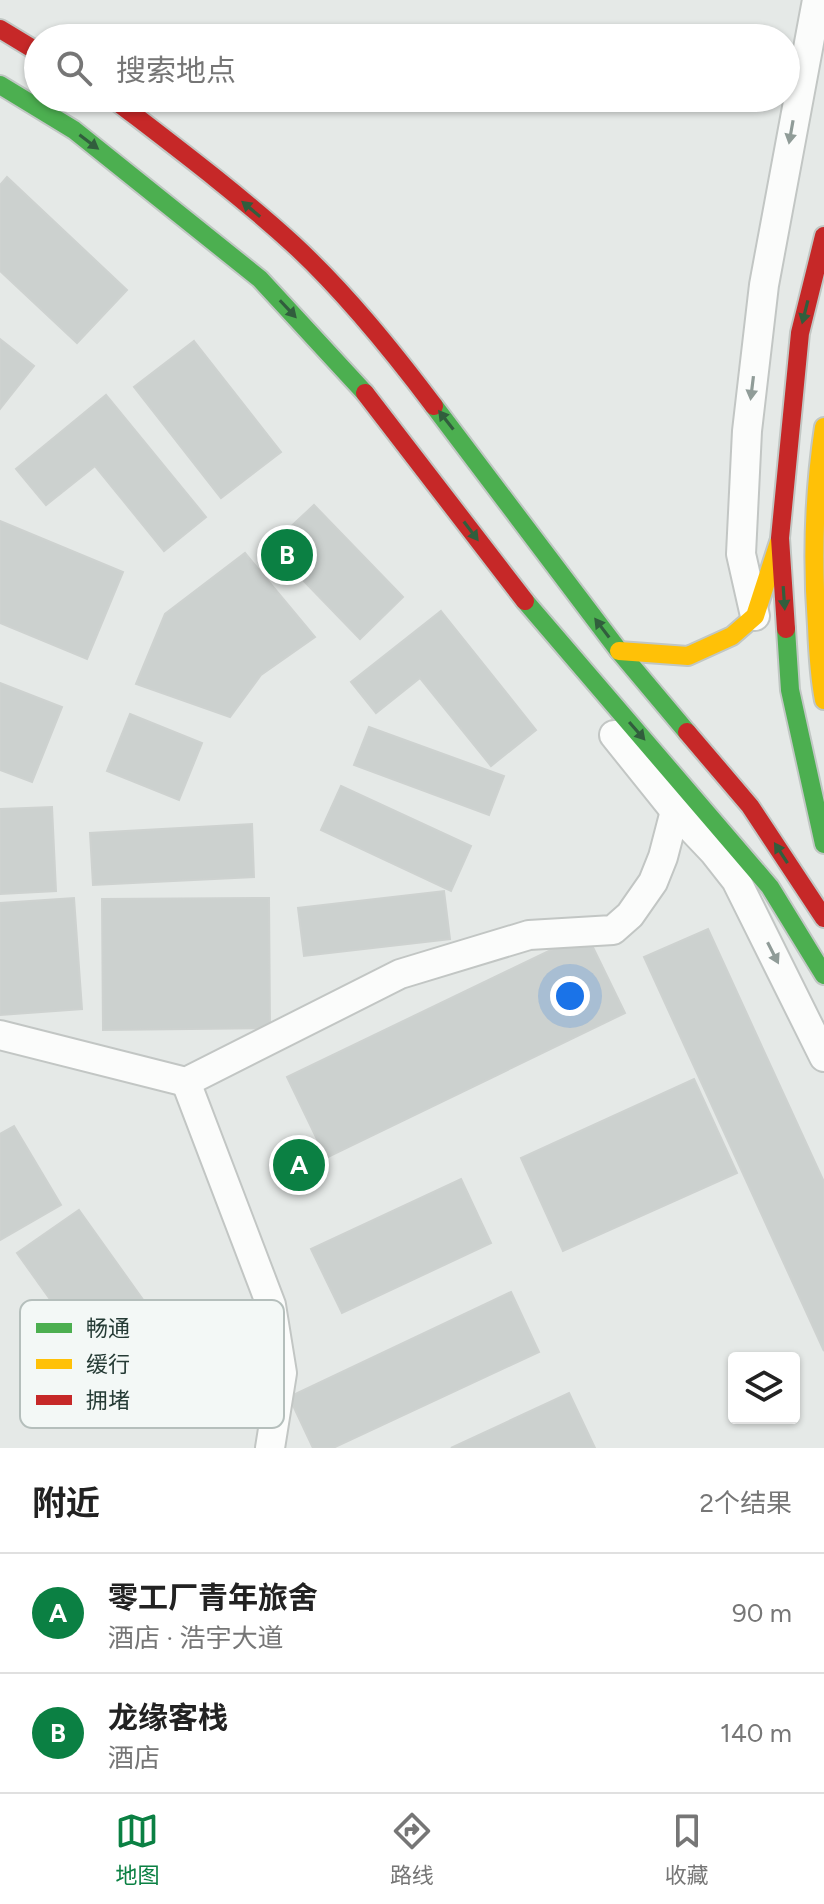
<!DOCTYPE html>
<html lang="zh">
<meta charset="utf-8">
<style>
:root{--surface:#fff;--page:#f2f2f2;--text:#222;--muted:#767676;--line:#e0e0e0;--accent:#0b8043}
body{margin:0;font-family:Figtree,"Noto Sans SC",sans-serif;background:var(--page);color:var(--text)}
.controls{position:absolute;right:24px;bottom:24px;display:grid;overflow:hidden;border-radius:8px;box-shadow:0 2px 6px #0004}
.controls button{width:72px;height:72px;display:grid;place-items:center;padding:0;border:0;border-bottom:2px solid var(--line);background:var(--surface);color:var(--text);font:40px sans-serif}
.you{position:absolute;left:570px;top:996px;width:28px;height:28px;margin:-20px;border:6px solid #fff;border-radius:50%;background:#1a73e8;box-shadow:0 0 0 12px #1a73e833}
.badge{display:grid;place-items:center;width:52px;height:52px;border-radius:50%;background:var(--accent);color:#fff;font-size:26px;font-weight:700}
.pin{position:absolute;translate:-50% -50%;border:4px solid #fff;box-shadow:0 2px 8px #0006}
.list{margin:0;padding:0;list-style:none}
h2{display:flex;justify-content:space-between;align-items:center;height:104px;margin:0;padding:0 32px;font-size:34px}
h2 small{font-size:26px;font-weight:400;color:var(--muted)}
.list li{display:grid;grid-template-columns:52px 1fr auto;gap:24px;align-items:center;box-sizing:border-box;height:120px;padding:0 32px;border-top:2px solid var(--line)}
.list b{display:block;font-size:30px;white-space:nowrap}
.list p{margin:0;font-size:26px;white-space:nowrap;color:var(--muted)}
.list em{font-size:26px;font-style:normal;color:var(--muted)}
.icon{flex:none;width:44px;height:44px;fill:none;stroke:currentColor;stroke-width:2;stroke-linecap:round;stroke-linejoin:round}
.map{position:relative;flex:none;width:824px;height:1448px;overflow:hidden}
.search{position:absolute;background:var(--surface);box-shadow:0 2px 6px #0004;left:24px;right:24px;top:24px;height:88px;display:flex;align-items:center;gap:20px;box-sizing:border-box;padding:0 28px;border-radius:44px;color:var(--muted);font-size:30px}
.sheet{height:344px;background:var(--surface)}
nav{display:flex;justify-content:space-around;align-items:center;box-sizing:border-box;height:112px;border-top:2px solid var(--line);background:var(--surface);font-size:22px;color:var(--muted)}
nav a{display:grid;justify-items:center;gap:4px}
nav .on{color:var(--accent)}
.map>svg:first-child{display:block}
.building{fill:#ccd1cf;stroke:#ced2d0;stroke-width:2}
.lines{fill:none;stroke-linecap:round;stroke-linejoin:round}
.street-casing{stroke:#c2c6c4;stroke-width:32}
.fast-casing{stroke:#c1c7c4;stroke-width:22}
.slow-casing{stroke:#c1c7c4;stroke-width:22}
.jam-casing{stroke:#c1c7c4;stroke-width:22}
.street{stroke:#fbfcfb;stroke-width:28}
.fast{stroke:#4caf50;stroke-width:18}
.slow{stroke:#ffc107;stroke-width:18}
.jam{stroke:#c62828;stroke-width:18}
.oneway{fill:#909c98}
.oneway2{fill:#315e3d}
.key{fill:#f3f8f6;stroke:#b5bfbc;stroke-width:2}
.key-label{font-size:22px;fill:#253b35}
</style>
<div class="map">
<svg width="824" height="1448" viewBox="0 0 824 1448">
<rect width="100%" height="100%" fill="#e5e9e7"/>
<g class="building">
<polygon points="7,177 127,290 77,343 0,271 0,185"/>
<polygon points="0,339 34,366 0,409"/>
<polygon points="194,341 281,452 221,498 134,387"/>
<polygon points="106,395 206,517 164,551 95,466 46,505 16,469"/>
<polygon points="314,505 403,597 360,639 270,546"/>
<polygon points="0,521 123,572 87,659 0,623"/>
<polygon points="245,553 315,637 261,675 230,717 136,684 165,614"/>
<polygon points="441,611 536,730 491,766 420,678 376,713 351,682"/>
<polygon points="0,683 62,707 32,782 0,770"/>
<polygon points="130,714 202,743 179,800 107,771"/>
<polygon points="369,727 504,776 489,815 354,765"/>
<polygon points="341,786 471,846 451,891 321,830"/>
<polygon points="52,807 56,891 0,894 0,809"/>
<polygon points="252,824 254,877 93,885 90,833"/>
<polygon points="444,891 450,939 304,956 298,908"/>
<polygon points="74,898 82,1009 0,1015 0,903"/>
<polygon points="269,898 270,1028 103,1030 102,899"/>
<polygon points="708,929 824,1182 824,1351 644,957"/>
<polygon points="586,933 625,1013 326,1158 287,1077"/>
<polygon points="694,1079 737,1173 563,1251 521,1158"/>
<polygon points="14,1126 61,1205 0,1240 0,1134"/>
<polygon points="461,1179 491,1243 342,1313 311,1249"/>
<polygon points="79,1210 201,1381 139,1424 17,1253"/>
<polygon points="511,1292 539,1352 333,1448 313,1448 289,1397"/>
<polygon points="569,1393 595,1448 451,1448"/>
</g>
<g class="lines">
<defs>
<g id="street">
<polyline points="755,616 741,554 747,431 764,285 817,0"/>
<polyline points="614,735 675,811 714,852 736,880 824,1057"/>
<polyline points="0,1035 186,1082 400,974 529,935 613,930 630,915 653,882 663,857 675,811"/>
<polyline points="186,1082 271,1305 282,1373 270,1448"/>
</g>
<g id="fast">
<polyline points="0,85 74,130 260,279 365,393"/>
<polyline points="434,406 619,651 687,732"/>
<polyline points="525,601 770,887 824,975"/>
<polyline points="786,629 790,690 824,844"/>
</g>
<g id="slow">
<path d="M824 427C814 493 812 559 817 626 818 651 819 675 824 700"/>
<polyline points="619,651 688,656 732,636 755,616 779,542"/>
</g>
<g id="jam">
<polyline points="0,29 38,52"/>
<path d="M112 98C173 145 236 192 293 244 345 292 391 349 434 406"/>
<polyline points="365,393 525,601"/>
<polyline points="786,629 780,538 800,333 824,236"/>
<polyline points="687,732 750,806 824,918"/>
</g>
</defs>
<use href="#street" class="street-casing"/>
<use href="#fast" class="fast-casing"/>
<use href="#slow" class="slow-casing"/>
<use href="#jam" class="jam-casing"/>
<use href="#street" class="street"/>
<use href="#fast" class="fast"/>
<use href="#slow" class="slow"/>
<use href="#jam" class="jam"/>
</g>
<defs><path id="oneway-solid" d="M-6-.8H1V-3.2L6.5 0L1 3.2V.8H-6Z" transform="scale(2)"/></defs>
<g class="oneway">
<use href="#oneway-solid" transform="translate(791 132) rotate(100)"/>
<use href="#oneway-solid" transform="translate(752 388) rotate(97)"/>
<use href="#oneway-solid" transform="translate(773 953) rotate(63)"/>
</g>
<g class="oneway2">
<use href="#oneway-solid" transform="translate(89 142) rotate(37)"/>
<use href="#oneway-solid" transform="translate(251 209) rotate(-140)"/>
<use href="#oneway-solid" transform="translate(288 309) rotate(47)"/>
<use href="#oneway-solid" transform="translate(805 312) rotate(104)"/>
<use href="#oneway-solid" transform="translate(446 420) rotate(-128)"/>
<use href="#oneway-solid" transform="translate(471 531) rotate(53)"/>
<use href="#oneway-solid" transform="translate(784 598) rotate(86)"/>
<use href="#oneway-solid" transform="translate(602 628) rotate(-127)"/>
<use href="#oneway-solid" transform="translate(637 731) rotate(49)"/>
<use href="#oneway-solid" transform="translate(781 853) rotate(-123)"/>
</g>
<rect x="20" y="1300" width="264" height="128" rx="12" class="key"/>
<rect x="36" y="1323" width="36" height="10" fill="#4caf50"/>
<rect x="36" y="1359" width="36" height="10" fill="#ffc107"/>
<rect x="36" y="1395" width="36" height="10" fill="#c62828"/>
<g class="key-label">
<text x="86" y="1336">畅通</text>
<text x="86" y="1372">缓行</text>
<text x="86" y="1408">拥堵</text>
</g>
</svg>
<div class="controls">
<button><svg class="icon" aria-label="layers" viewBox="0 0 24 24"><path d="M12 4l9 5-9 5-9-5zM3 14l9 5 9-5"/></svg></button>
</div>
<div class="you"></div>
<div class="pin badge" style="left:299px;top:1165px">A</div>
<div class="pin badge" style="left:287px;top:555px">B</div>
<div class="search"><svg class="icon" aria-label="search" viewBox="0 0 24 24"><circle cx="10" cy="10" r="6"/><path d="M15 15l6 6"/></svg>搜索地点</div>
</div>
<section class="sheet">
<h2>附近<small>2个结果</small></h2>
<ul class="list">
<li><span class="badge">A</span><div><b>零工厂青年旅舍</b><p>酒店 · 浩宇大道</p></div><em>90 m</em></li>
<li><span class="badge">B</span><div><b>龙缘客栈</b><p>酒店</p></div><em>140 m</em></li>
</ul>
</section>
<nav>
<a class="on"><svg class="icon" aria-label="map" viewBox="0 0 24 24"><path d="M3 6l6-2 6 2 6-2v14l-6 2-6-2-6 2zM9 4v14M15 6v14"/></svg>地图</a>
<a><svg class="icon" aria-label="directions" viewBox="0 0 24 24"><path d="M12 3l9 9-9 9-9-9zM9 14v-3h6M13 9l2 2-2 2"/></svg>路线</a>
<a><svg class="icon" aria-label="saved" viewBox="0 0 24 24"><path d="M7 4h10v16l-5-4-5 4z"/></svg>收藏</a>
</nav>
